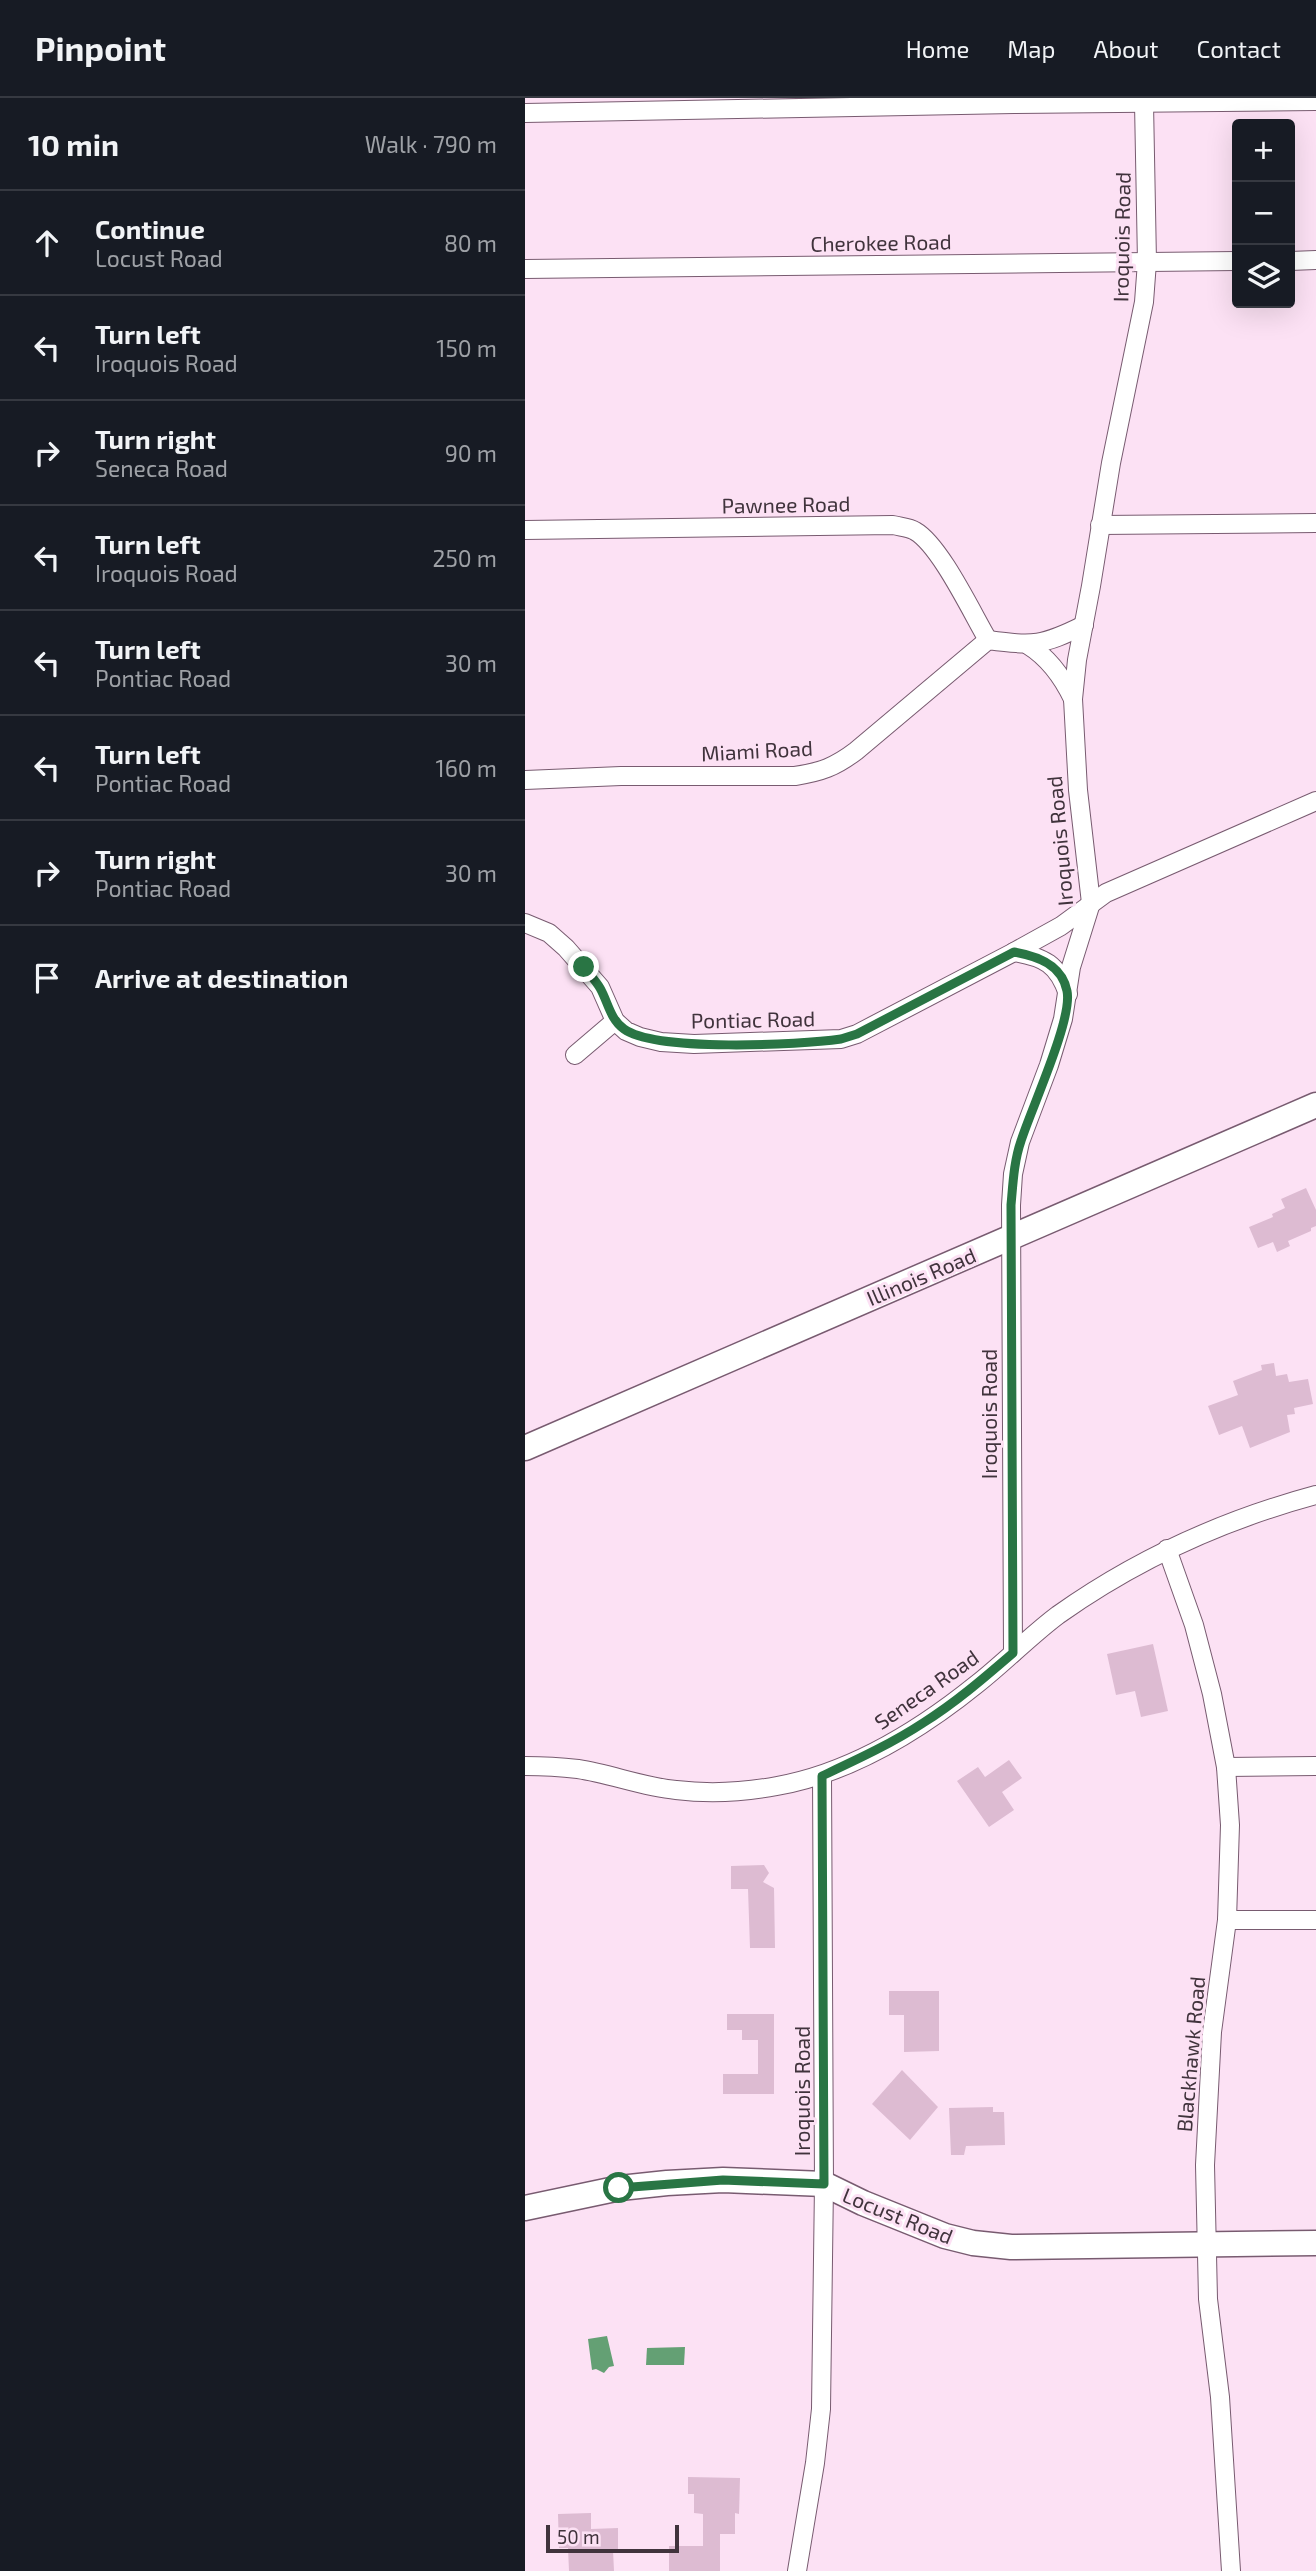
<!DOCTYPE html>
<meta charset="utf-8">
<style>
:root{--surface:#171b24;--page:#20242c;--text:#f1f3f6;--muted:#9ea1a6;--line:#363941}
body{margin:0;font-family:"Exo 2",sans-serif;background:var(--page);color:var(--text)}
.controls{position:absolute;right:21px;top:21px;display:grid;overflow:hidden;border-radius:7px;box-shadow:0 7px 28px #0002}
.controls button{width:63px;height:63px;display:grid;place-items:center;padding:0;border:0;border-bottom:2px solid var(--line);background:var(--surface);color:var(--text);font:35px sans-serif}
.scale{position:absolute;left:21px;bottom:18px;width:133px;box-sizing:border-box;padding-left:7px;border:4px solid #40333c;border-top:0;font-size:19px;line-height:24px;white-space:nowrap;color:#40333c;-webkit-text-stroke:5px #fce1f4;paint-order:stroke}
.stop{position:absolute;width:21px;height:21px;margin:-16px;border:5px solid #297544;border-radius:50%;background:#fff}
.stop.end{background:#297544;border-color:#fff;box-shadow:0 2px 7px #0008}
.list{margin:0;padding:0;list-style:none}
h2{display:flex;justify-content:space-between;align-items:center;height:91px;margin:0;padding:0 28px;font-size:30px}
h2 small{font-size:23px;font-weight:400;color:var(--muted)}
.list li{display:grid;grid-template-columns:46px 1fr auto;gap:21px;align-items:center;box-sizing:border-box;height:105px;padding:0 28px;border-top:2px solid var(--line)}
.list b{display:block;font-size:26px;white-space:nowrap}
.list p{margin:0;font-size:23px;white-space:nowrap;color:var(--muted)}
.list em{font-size:23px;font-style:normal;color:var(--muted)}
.icon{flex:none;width:38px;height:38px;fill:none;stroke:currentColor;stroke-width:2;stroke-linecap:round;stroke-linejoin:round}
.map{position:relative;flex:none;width:791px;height:2473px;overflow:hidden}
header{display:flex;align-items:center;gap:42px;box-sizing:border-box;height:98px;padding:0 35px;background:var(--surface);border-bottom:2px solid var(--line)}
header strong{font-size:33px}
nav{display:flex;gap:38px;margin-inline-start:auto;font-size:24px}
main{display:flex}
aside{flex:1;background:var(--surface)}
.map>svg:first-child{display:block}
.water{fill:#64a074}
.building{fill:#ddbbd2}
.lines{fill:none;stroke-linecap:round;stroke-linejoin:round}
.street-casing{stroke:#785b70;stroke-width:20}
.secondary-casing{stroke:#785b70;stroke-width:27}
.street{stroke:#fff;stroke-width:18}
.secondary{stroke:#fff;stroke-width:24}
.route{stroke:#297544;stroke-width:9}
.labels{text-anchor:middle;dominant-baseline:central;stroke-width:6;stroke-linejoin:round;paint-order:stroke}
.street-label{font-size:21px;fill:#40333c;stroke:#fce1f4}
</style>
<header>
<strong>Pinpoint</strong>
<nav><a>Home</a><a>Map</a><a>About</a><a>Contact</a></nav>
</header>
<main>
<aside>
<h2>10 min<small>Walk · 790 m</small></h2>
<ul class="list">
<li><svg class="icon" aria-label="ahead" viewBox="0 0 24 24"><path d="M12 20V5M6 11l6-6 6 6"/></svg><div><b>Continue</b><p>Locust Road</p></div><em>80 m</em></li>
<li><svg class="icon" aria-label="left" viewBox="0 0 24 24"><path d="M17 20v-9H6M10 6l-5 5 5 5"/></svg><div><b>Turn left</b><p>Iroquois Road</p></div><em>150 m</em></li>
<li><svg class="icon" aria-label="right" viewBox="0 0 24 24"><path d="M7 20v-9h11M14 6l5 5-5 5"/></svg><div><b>Turn right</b><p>Seneca Road</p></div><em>90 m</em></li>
<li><svg class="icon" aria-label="left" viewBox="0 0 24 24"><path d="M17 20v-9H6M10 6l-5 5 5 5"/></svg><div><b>Turn left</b><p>Iroquois Road</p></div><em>250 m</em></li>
<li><svg class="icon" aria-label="left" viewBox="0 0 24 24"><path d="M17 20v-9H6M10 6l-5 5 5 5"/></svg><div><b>Turn left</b><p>Pontiac Road</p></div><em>30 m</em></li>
<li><svg class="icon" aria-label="left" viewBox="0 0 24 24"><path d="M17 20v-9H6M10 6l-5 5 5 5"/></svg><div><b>Turn left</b><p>Pontiac Road</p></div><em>160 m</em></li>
<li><svg class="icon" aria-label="right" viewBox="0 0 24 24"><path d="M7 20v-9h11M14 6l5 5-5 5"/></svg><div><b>Turn right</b><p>Pontiac Road</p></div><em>30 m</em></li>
<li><svg class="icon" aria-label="arrive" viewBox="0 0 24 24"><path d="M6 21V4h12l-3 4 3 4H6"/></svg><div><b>Arrive at destination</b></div></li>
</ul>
</aside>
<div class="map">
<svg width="791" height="2473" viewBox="0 0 791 2473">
<rect width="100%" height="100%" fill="#fce1f4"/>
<g class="water">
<polygon points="82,2238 89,2268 84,2269 79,2275 71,2271 67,2272 63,2241"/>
<polygon points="160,2249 159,2267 121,2267 122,2250"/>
</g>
<g class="building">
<polygon points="781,1090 791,1112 791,1128 786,1130 786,1133 763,1143 765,1148 752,1154 748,1144 733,1150 724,1129 748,1119 747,1116 760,1110 756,1101"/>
<polygon points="749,1265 751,1278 762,1276 764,1284 783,1281 788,1306 769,1310 770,1316 762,1317 765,1334 725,1350 717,1328 694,1337 683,1308 713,1297 708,1283 737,1272 736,1267"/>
<polygon points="628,1546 643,1613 616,1619 610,1593 591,1597 582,1556"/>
<polygon points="484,1662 497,1680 477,1694 489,1712 464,1729 432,1683 453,1669 460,1679"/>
<polygon points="239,1767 244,1775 238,1784 249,1790 250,1850 225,1850 223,1791 206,1791 206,1768"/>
<polygon points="364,1893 414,1893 414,1953 379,1954 379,1917 364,1917"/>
<polygon points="202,1916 249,1916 249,1996 198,1996 198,1976 233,1976 233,1942 217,1942 217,1932 202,1932"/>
<polygon points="377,1972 413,2009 385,2042 347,2006"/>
<polygon points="468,2009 468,2014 479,2014 480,2047 441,2048 439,2057 426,2057 424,2010"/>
<polygon points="163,2379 215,2380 214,2416 210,2415 210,2436 195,2436 195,2473 144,2473 144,2448 178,2448 178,2416 169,2415 169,2396 163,2396"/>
<polygon points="66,2415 66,2431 93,2430 93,2452 88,2452 89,2473 44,2473 43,2450 34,2450 33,2416"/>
</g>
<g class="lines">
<defs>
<g id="street">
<polyline points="0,15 489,6 791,3"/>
<polyline points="765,163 791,162"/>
<polyline points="0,171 712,163"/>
<polyline points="575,427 791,425"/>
<path d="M0 432 368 427C375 429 384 429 390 433 415 447 447 515 463 542"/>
<path d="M503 547C524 560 537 578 548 601"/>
<path d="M0 682 96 678H270C296 674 310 669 331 653L463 542C509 548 517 548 559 527"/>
<polyline points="0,825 24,835 41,850 75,889 90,923 101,933 115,939 136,944 169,946 316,941 332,936 489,854 536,828 581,795 791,703"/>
<path d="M489 854C519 859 533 866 543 896"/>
<polyline points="50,957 90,923"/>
<polyline points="642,1451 669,1527 687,1596 701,1669 705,1727 702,1822 687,1934 680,2067 683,2201 695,2299 706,2473"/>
<polyline points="488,1555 486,1107 488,1076 495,1044 524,967 538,921 546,869 566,805 553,692 548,601 552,562 566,488 586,365 619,204 622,164 619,5"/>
<path d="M0 1668C17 1668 36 1669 53 1671 86 1676 118 1689 151 1692 184 1696 220 1694 252 1688 325 1675 395 1632 452 1586 480 1564 505 1538 533 1517 612 1461 698 1422 791 1397"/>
<polyline points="701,1669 791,1668"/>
<polyline points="702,1822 791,1822"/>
<polyline points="272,2473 290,2365 296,2311 299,2086 297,1678"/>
</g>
<g id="secondary">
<polyline points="0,1350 791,1007"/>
<polyline points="0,2110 95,2090 142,2085 198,2082 299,2086 338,2105 420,2138 448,2145 486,2149 791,2145"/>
</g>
</defs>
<use href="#street" class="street-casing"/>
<use href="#secondary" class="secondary-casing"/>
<use href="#street" class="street"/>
<use href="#secondary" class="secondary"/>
</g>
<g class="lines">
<path class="route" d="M59 869C64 876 71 883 75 890 83 904 85 921 99 931 131 954 274 947 316 941L332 936 489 854C513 858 537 867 542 893 548 921 506 1011 496 1043 489 1063 488 1085 486 1107L488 1555C459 1580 430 1605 398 1625 366 1646 331 1662 297 1678L299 2086 198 2082 94 2090"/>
</g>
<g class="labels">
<g class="street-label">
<text transform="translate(596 139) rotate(-89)">Iroquois Road</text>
<text transform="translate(356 144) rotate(-1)">Cherokee Road</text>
<text transform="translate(261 406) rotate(-1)">Pawnee Road</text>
<text transform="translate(232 652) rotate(-3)">Miami Road</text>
<text transform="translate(534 743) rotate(-95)">Iroquois Road</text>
<text transform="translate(228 921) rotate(-1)">Pontiac Road</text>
<text transform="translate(396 1178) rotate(-23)">Illinois Road</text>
<text transform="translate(463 1316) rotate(-90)">Iroquois Road</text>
<text transform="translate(401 1591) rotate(-35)">Seneca Road</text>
<text transform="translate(665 1956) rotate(-85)">Blackhawk Road</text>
<text transform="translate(276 1993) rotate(-90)">Iroquois Road</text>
<text transform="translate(373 2117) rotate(22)">Locust Road</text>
</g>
</g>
</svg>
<div class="controls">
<button>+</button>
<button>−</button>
<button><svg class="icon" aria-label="layers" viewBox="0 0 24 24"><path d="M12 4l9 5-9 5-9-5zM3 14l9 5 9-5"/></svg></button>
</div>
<div class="scale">50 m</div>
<div class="stop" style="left:94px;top:2090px"></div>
<div class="stop end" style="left:59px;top:869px"></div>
</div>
</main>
